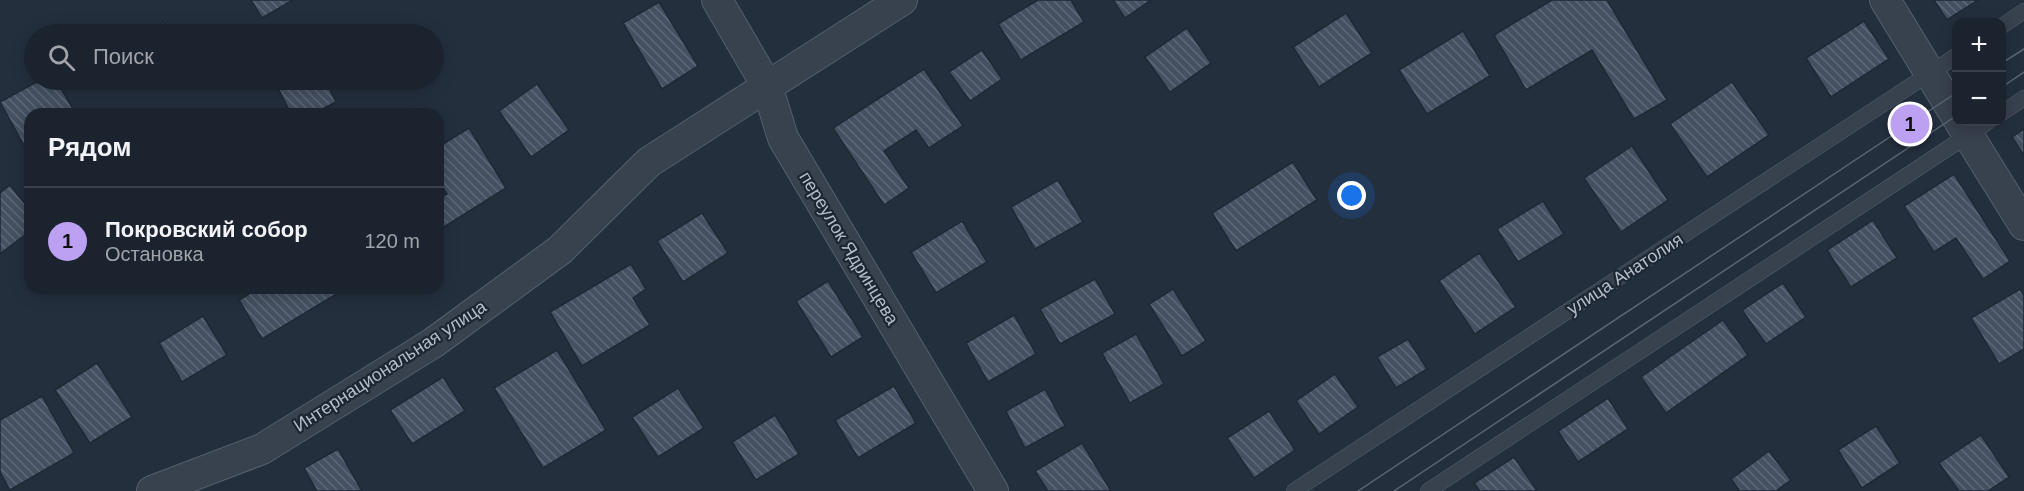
<!DOCTYPE html>
<html lang="ru">
<meta charset="utf-8">
<style>
:root{--surface:#1b232e;--page:#242b36;--text:#f1f3f6;--muted:#a0a4aa;--line:#39404a;--accent:#bca0f2}
body{margin:0;font-family:Arial,sans-serif;background:var(--page);color:var(--text)}
.controls{position:absolute;right:18px;top:18px;display:grid;overflow:hidden;border-radius:12px;box-shadow:0 3px 15px #0003}
.controls button{width:54px;height:54px;display:grid;place-items:center;padding:0;border:0;border-bottom:2px solid var(--line);background:var(--surface);color:var(--text);font:30px sans-serif}
.you{position:absolute;left:1352px;top:196px;width:21px;height:21px;margin:-15px;border:4px solid #fff;border-radius:50%;background:#1a73e8;box-shadow:0 0 0 9px #1a73e833}
.badge{display:grid;place-items:center;width:39px;height:39px;border-radius:50%;background:var(--accent);color:#111;font-size:20px;font-weight:700}
.pin{position:absolute;translate:-50% -50%;border:3px solid #fff;box-shadow:0 2px 6px #0006}
.list{margin:0;padding:0;list-style:none}
h2{display:flex;justify-content:space-between;align-items:center;height:78px;margin:0;padding:0 24px;font-size:26px}
h2 small{font-size:20px;font-weight:400;color:var(--muted)}
.list li{display:grid;grid-template-columns:39px 1fr auto;gap:18px;align-items:center;box-sizing:border-box;height:108px;padding:0 24px;border-top:2px solid var(--line)}
.list b{display:block;font-size:22px;white-space:nowrap}
.list p{margin:0;font-size:20px;white-space:nowrap;color:var(--muted)}
.list em{font-size:20px;font-style:normal;color:var(--muted)}
.icon{flex:none;width:33px;height:33px;fill:none;stroke:currentColor;stroke-width:2;stroke-linecap:round;stroke-linejoin:round}
.map{position:relative;flex:none;width:2024px;height:491px;overflow:hidden}
.search{position:absolute;background:var(--surface);box-shadow:0 3px 15px #0003;left:24px;top:24px;width:420px;height:66px;display:flex;align-items:center;gap:15px;box-sizing:border-box;padding:0 21px;border-radius:33px;color:var(--muted);font-size:22px}
.panel{position:absolute;background:var(--surface);box-shadow:0 3px 15px #0003;left:24px;top:108px;width:420px;height:186px;border-radius:18px}
.map>svg:first-child{display:block}
.building{fill:url(#building-back-hatch);stroke:#1f2835;stroke-width:1.5}
.lines{fill:none;stroke-linecap:round;stroke-linejoin:round}
.lane-casing{stroke:#565f6c;stroke-width:16}
.street-casing{stroke:#565f6c;stroke-width:32}
.lane{stroke:#38414e;stroke-width:15}
.street{stroke:#38414e;stroke-width:30}
.tram{stroke:#5a6575;stroke-width:1.5}
.labels{text-anchor:middle;dominant-baseline:central;stroke-width:4.5;stroke-linejoin:round;paint-order:stroke}
.street-label{font-size:18px;fill:#b4bcc9;stroke:#1d2633}
</style>
<div class="map">
<svg width="2024" height="491" viewBox="0 0 2024 491">
<defs>
<pattern id="building-back-hatch" width="6" height="6" patternUnits="userSpaceOnUse" patternTransform="scale(1.5)"><rect width="6" height="6" fill="#455162"/><path d="M-1 5l2 2M0 0l6 6M5-1l2 2" fill="none" stroke="#5d6877"/></pattern>
</defs>
<rect width="100%" height="100%" fill="#242f3e"/>
<g class="building">
<polygon points="251,0 293,0 262,18"/>
<polygon points="1038,0 1071,0 1084,22 1021,60 998,24"/>
<polygon points="1113,0 1151,0 1125,18"/>
<polygon points="1552,0 1607,0 1667,100 1634,119 1592,50 1526,90 1494,35"/>
<polygon points="1934,0 1978,0 1947,20"/>
<polygon points="659,2 698,66 662,89 623,23"/>
<polygon points="1346,13 1372,53 1319,87 1293,47"/>
<polygon points="1864,21 1889,59 1831,97 1806,58"/>
<polygon points="163,22 171,34 142,34"/>
<polygon points="1187,28 1211,63 1170,92 1145,57"/>
<polygon points="1463,31 1490,76 1427,114 1399,70"/>
<polygon points="982,50 1002,79 970,101 949,72"/>
<polygon points="924,69 963,126 929,148 916,130 884,151 909,188 884,205 833,128"/>
<polygon points="40,80 56,80 76,114 30,114 30,156 0,102"/>
<polygon points="274,80 325,80 336,102 313,114 291,114"/>
<polygon points="1732,82 1769,135 1707,177 1670,124"/>
<polygon points="537,84 569,130 531,157 499,111"/>
<polygon points="469,128 506,188 444,227 438,218 438,199 447,194 438,179 438,147"/>
<polygon points="2024,129 2024,155 2012,137"/>
<polygon points="1632,146 1668,200 1621,232 1584,178"/>
<polygon points="1293,162 1317,200 1236,251 1212,213"/>
<polygon points="1954,174 2010,261 1983,279 1956,238 1934,252 1904,206"/>
<polygon points="1058,180 1083,222 1035,249 1011,207"/>
<polygon points="10,185 30,210 30,231 0,254 0,193"/>
<polygon points="1543,201 1564,234 1518,262 1497,229"/>
<polygon points="702,213 728,253 683,282 657,241"/>
<polygon points="1873,220 1897,258 1851,287 1827,250"/>
<polygon points="962,221 987,262 936,293 911,252"/>
<polygon points="1479,253 1516,307 1475,334 1439,281"/>
<polygon points="631,264 646,289 633,298 650,325 582,366 550,312"/>
<polygon points="1095,279 1115,314 1060,344 1040,309"/>
<polygon points="828,281 863,337 831,357 796,301"/>
<polygon points="1783,283 1806,317 1766,344 1742,310"/>
<polygon points="259,288 331,288 335,295 262,339 239,300"/>
<polygon points="1173,289 1206,341 1182,356 1149,304"/>
<polygon points="2020,289 2024,296 2024,349 1999,364 1971,318"/>
<polygon points="1014,315 1036,354 988,382 966,343"/>
<polygon points="203,316 227,355 182,382 159,343"/>
<polygon points="1723,320 1748,355 1666,413 1641,377"/>
<polygon points="1136,334 1164,384 1130,403 1102,353"/>
<polygon points="1408,339 1427,369 1396,388 1377,357"/>
<polygon points="557,350 606,430 543,468 494,388"/>
<polygon points="97,363 132,417 90,443 55,390"/>
<polygon points="1335,374 1358,407 1319,434 1296,401"/>
<polygon points="443,377 465,411 412,444 390,410"/>
<polygon points="894,386 916,423 858,458 835,420"/>
<polygon points="678,388 704,428 658,457 632,417"/>
<polygon points="1045,389 1065,426 1025,448 1006,411"/>
<polygon points="42,396 74,453 10,490 0,472 0,420"/>
<polygon points="1608,398 1628,429 1578,462 1558,431"/>
<polygon points="1269,411 1295,450 1254,478 1227,438"/>
<polygon points="775,415 799,454 756,480 732,442"/>
<polygon points="1876,426 1900,463 1862,488 1838,450"/>
<polygon points="1981,435 2009,477 1988,491 1959,491 1939,463"/>
<polygon points="1082,443 1111,491 1048,491 1035,471"/>
<polygon points="338,449 362,491 317,491 304,468"/>
<polygon points="1769,451 1791,480 1776,491 1740,491 1731,479"/>
<polygon points="1514,457 1537,491 1480,491 1474,483"/>
</g>
<g class="lines">
<defs>
<g id="lane">
<polyline points="2002,26 2024,11"/>
<polyline points="2002,113 2024,98"/>
<polyline points="1294,491 1956,56"/>
<polyline points="1428,491 1988,122"/>
</g>
<g id="street">
<polyline points="717,0 767,86 783,138 993,491"/>
<polyline points="1885,0 1956,116"/>
<polyline points="1960,122 2024,225"/>
<polyline points="152,491 262,449 433,343 560,250 649,162 902,0"/>
</g>
</defs>
<use href="#lane" class="lane-casing"/>
<use href="#street" class="street-casing"/>
<use href="#lane" class="lane"/>
<use href="#street" class="street"/>
<g class="tram">
<polyline points="2002,63 2024,49"/>
<polyline points="2002,87 2024,72"/>
<polyline points="1358,491 1956,93"/>
<polyline points="1394,491 1956,116"/>
</g>
</g>
<g class="labels">
<g class="street-label">
<text transform="translate(849 248) rotate(59)">переулок Ядринцева</text>
<text transform="translate(1625 274) rotate(-33)">улица Анатолия</text>
<text transform="translate(390 366) rotate(-33)">Интернациональная улица</text>
</g>
</g>
</svg>
<div class="controls">
<button>+</button>
<button>−</button>
</div>
<div class="you"></div>
<div class="pin badge" style="left:1910px;top:124px">1</div>
<div class="search"><svg class="icon" aria-label="search" viewBox="0 0 24 24"><circle cx="10" cy="10" r="6"/><path d="M15 15l6 6"/></svg>Поиск</div>
<section class="panel">
<h2>Рядом<small></small></h2>
<ul class="list">
<li><span class="badge">1</span><div><b>Покровский собор</b><p>Остановка</p></div><em>120 m</em></li>
</ul>
</section>
</div>
